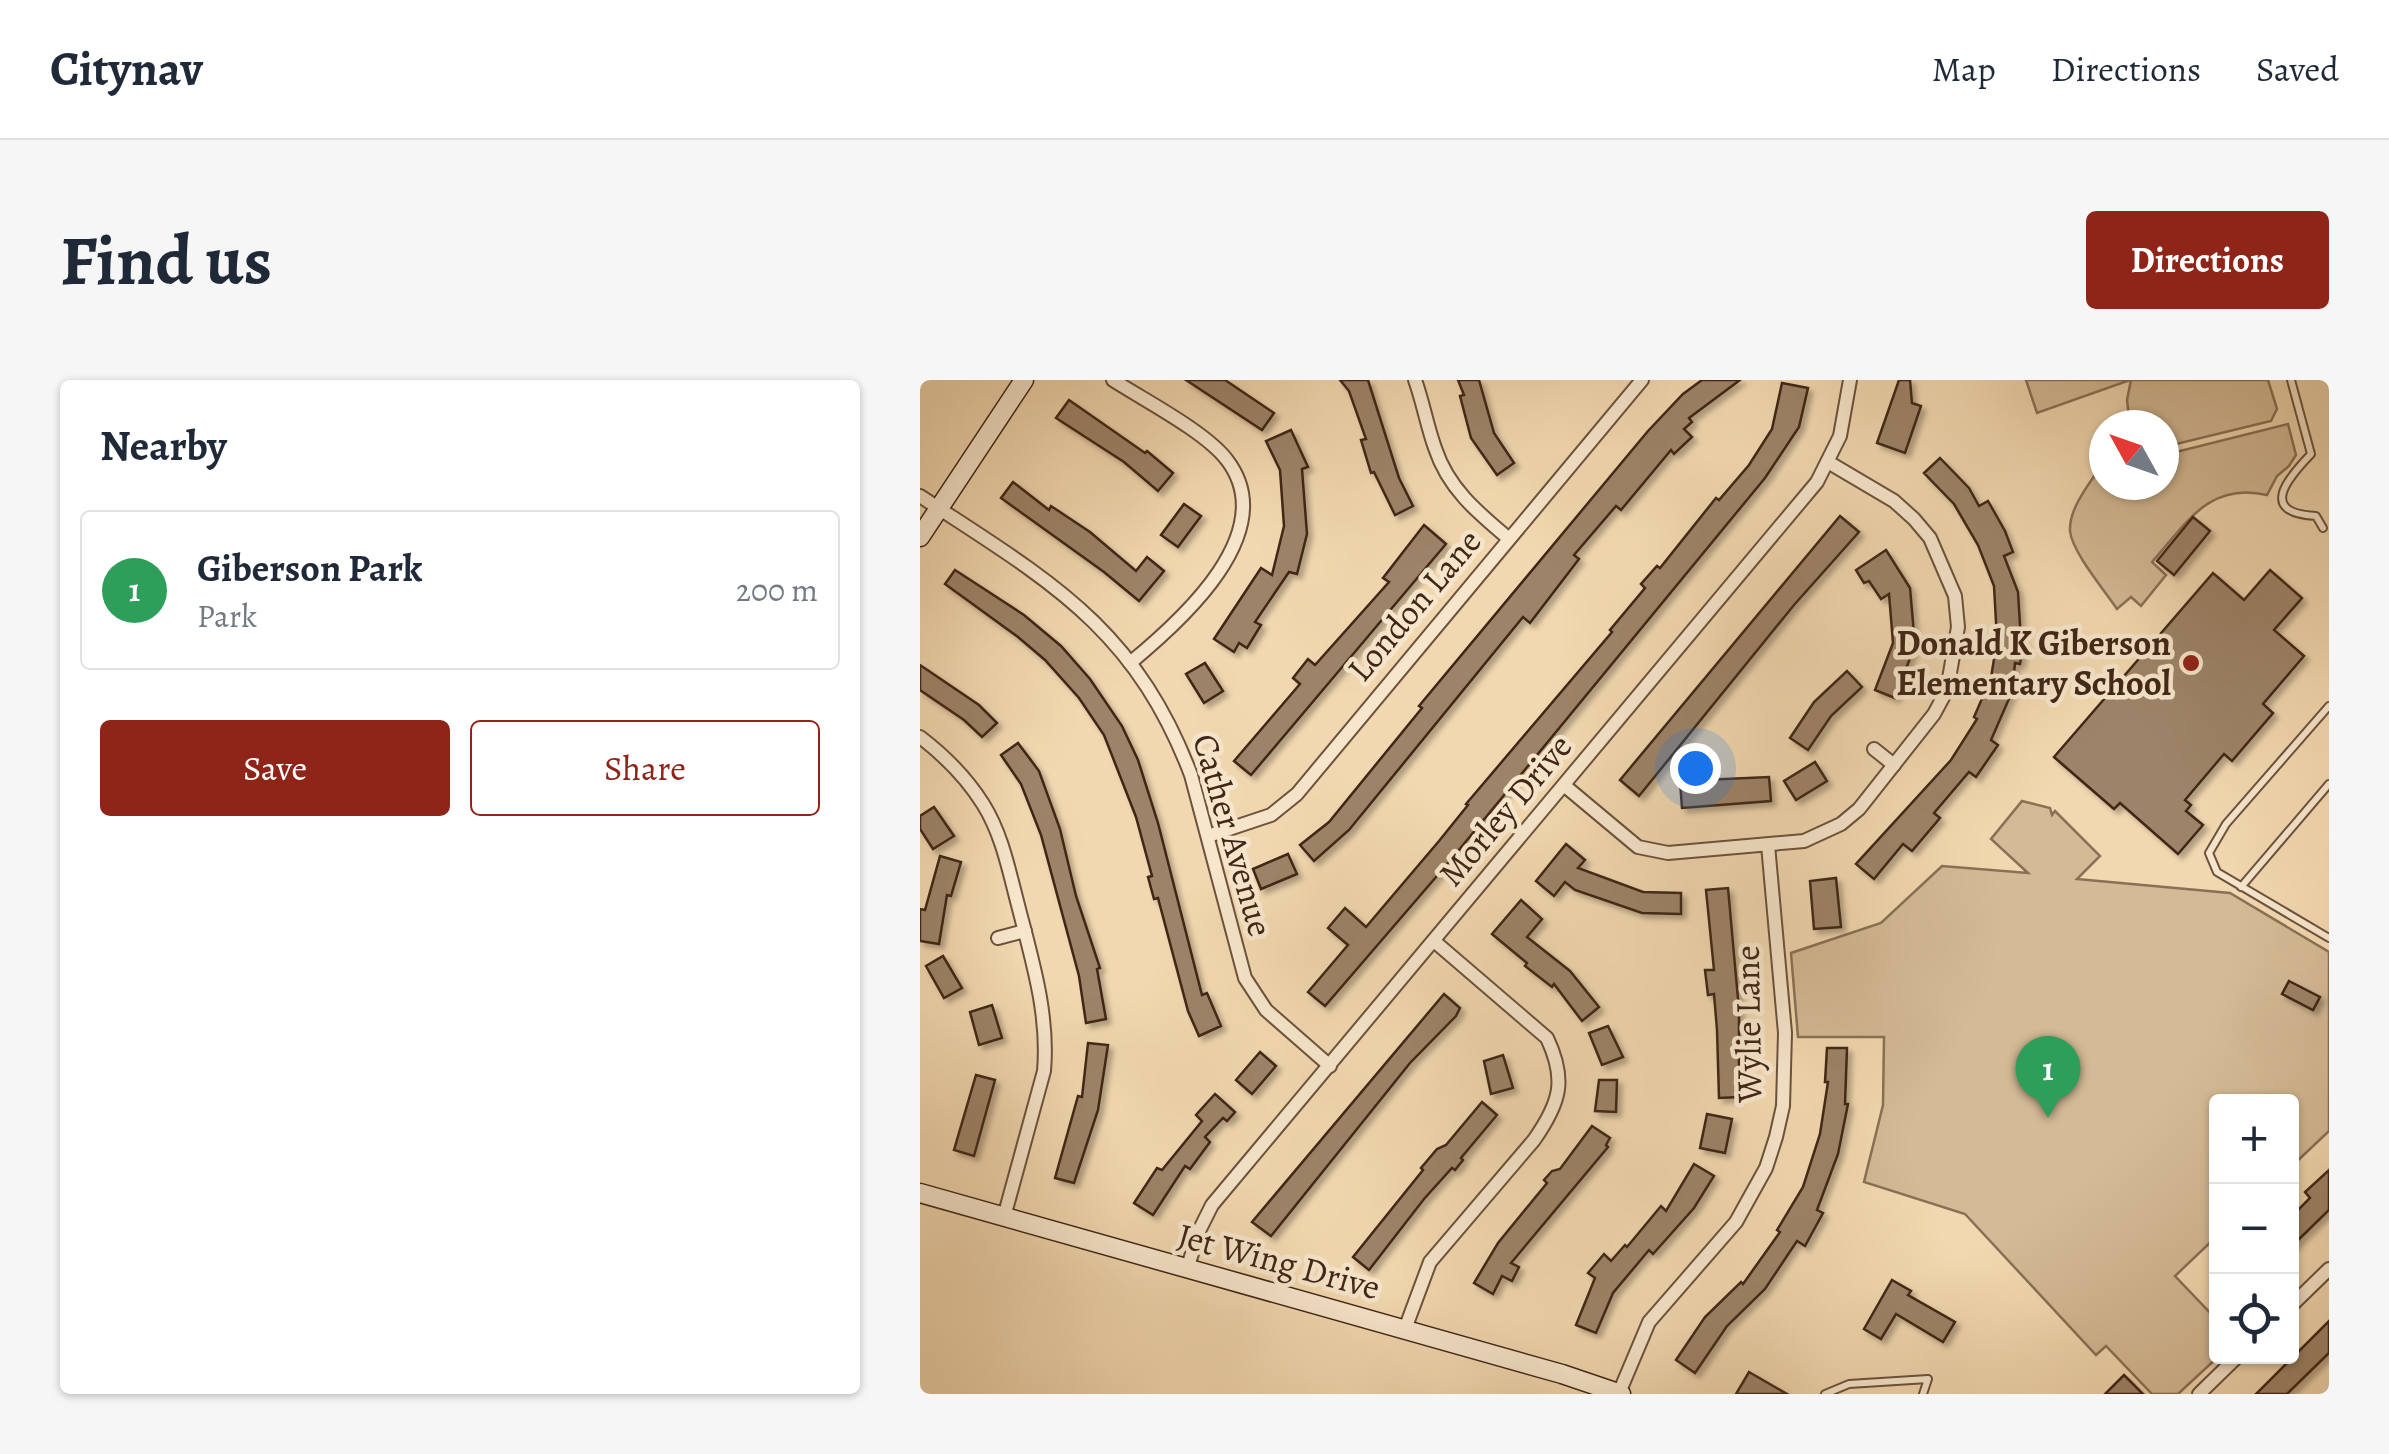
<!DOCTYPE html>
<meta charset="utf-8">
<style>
:root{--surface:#fff;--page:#f6f6f7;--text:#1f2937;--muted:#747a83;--line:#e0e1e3;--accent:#8f2418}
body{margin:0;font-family:Alegreya,serif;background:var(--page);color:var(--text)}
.controls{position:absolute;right:30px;bottom:30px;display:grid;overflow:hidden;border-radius:10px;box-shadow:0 2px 8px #0004}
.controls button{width:90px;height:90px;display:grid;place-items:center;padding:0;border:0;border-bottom:2px solid var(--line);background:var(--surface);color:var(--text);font:50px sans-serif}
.compass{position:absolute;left:1169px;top:30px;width:90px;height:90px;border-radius:50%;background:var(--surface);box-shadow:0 2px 8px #0004;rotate:310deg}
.you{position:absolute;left:775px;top:388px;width:35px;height:35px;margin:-25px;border:8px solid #fff;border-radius:50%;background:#1a73e8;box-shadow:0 0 0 15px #1a73e833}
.badge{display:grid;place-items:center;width:65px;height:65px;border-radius:50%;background:var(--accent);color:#fff;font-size:32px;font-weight:700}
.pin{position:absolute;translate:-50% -82px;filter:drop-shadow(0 2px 5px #0008)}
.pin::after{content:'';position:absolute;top:52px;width:35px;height:30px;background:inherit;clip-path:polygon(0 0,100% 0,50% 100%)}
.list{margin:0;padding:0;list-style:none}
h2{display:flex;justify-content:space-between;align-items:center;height:130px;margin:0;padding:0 40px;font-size:42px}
h2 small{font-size:32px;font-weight:400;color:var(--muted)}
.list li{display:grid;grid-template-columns:65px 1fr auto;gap:30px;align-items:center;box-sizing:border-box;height:160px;margin:0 20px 20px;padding:0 20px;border:2px solid var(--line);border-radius:10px}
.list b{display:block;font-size:38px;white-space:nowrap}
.list p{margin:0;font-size:32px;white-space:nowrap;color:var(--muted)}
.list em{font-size:32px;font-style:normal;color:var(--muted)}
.actions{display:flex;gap:20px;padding:30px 40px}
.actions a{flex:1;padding:22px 0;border:2px solid var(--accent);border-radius:10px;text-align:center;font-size:35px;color:var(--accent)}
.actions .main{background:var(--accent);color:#fff}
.icon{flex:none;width:55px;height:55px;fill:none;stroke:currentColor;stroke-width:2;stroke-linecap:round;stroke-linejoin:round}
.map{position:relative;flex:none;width:1409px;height:1014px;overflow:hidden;border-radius:10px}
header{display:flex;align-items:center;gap:60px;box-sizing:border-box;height:140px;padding:0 50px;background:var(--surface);border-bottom:2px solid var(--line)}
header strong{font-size:48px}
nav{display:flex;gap:55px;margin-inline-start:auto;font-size:35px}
.intro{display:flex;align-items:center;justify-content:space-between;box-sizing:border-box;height:240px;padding:0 60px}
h1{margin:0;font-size:70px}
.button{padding:25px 45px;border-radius:10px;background:var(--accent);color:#fff;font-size:35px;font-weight:700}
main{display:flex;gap:60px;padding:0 60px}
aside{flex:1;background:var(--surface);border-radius:10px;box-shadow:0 2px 8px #0004}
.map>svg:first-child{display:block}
.green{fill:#d4ba96;stroke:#8a7056;stroke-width:2.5}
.building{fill:#9d8367;stroke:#402617;stroke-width:2.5;filter:url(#shadow)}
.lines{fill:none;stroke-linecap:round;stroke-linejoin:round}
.lane-casing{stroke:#6c523d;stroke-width:10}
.street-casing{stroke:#6c523d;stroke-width:16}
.secondary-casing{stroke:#402617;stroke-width:21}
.lane{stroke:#f7e6cc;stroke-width:6}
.street{stroke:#f7e6cc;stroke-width:12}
.secondary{stroke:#f7e6cc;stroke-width:18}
.poi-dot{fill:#8f2418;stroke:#f7e6cc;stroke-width:4}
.labels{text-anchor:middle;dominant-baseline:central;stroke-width:9;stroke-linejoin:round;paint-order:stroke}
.street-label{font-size:35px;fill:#402617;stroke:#f7e6cc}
.poi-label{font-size:35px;font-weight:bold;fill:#402617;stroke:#f7e6cc;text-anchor:end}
</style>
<header>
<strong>Citynav</strong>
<nav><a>Map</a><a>Directions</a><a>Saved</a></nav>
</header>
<div class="intro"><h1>Find us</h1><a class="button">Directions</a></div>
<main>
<aside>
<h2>Nearby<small></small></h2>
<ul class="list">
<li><span class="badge" style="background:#2e9e5b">1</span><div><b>Giberson Park</b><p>Park</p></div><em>200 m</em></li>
</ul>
<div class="actions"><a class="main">Save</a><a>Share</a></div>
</aside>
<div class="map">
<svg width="1409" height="1014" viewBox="0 0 1409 1014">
<defs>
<filter id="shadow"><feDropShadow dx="4.5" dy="4.5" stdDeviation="2.5" flood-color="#0004"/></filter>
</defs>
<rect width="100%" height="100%" fill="#f2d8b0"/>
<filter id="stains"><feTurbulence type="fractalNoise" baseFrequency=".002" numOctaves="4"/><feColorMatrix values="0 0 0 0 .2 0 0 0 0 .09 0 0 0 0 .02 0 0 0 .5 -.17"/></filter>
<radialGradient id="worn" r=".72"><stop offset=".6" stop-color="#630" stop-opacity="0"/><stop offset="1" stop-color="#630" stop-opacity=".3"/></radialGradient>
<g class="green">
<polygon points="1106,0 1210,0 1117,33"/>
<polygon points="1211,0 1348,0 1357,29 1351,41 1244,67 1244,45 1210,45 1207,20"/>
<path d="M1368 44 1376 75 1369 86 1357 96 1347 115C1289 101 1266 144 1232 182L1246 195 1221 226 1211 217 1197 229C1185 211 1152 172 1150 151 1149 130 1166 108 1177 92L1184 90V105H1244V75Z"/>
<polygon points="1102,421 1130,428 1132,435 1135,431 1180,476 1157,499 1310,513 1409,572 1409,751 1372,786 1372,722 1296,722 1296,857 1255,896 1296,939 1298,977 1258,1014 1232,1014 1186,966 1176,975 1045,834 944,802 963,725 964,657 878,657 871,573 961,543 1022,486 1108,493 1071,459"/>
</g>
<g class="building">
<polygon points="266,0 305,0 354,33 342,50"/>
<polygon points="420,0 448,0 479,98 493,126 475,135 454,92 451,93 441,60 446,59 429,11"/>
<polygon points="538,0 559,0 574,53 594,83 577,95 551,58 540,16 544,15"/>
<polygon points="782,0 820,0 769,38 772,42 764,49 772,57 754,74 751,70 701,130 696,126 654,175 659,179 610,243 603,237 429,450 394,481 380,465 409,442 502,328 499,326 728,51 763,14"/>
<polygon points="979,0 990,0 992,23 1001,26 985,73 957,63"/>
<polygon points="862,3 888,8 879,47 845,98 529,482 405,626 388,612 428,565 408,548 425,528 446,547 519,461 548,425 546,424 692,252 690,250 725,208 721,204 737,186 740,188 796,118 799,120 829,85 852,49"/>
<polygon points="149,20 225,73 227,71 253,93 238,111 204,82 136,38"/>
<polygon points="371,50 388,87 382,89 387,154 377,194 369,192 335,242 341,245 327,268 319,263 314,272 294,259 341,188 352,195 364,146 360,90 346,61"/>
<polygon points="1020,78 1049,108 1059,126 1068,121 1085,151 1093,172 1084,176 1098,212 1101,261 1104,261 1100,284 1095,283 1092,312 1071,360 1078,365 1056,397 1049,392 1014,433 1020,438 992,471 983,464 954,499 936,484 1031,380 1057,339 1054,337 1071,298 1077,260 1074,206 1058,165 1034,124 1004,93"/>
<polygon points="93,102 129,130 131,126 170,152 216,191 227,177 244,191 219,221 184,192 81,118"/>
<polygon points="264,124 281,136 258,167 241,155"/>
<polygon points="920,136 939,152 874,225 719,416 700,400"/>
<polygon points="1273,137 1290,151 1254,195 1237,181"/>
<polygon points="504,145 526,164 331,395 314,381 380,304 373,298 388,279 395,285 469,202 463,198"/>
<polygon points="966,170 990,208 995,265 975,318 955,310 973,263 969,214 961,219 949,201 944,203 936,190"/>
<polygon points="35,190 104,235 141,266 170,299 202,346 218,380 238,443 282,615 287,613 301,646 279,656 268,631 238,518 234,519 228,497 232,496 216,437 184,355 159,318 125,280 98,257 25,204"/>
<polygon points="1350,190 1382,218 1354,250 1384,276 1343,324 1353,333 1312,381 1304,374 1265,420 1271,425 1266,431 1283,445 1258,474 1200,423 1194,429 1134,377 1293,193 1324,220"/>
<polygon points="285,283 303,311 284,323 266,294"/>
<polygon points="0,285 59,325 77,343 62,357 44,340 0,310"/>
<polygon points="927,291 942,307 911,336 888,370 870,358 894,322"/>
<polygon points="98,363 119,391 140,449 156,516 180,588 177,589 186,639 166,643 159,596 121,455 101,404 81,375"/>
<polygon points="895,382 907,401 876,420 864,401"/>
<polygon points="849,397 851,421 762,428 760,401"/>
<polygon points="14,427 34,456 13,469 0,449 0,436"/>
<polygon points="646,464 665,480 658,488 723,512 761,513 761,534 722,533 655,510 645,502 634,516 616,501"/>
<polygon points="368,474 377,494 341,509 333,489"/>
<polygon points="20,476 41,482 31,516 27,515 19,564 0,561 0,529 5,530"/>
<polygon points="916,498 921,547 894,549 890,501"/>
<polygon points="808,508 819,630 819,717 799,718 797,650 794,614 788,615 785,590 794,590 786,510"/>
<polygon points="601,520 622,539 607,557 650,591 679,627 662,641 634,604 632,607 605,586 607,583 572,554"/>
<polygon points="23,576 42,608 24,618 6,586"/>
<polygon points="1369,601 1400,617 1393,630 1362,614"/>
<polygon points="524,614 540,628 536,636 490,683 351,856 332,842"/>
<polygon points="72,625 82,658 59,665 50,632"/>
<polygon points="688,646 703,677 682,685 669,653"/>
<polygon points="168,663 188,665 178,730 154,803 135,798 158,716 162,717"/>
<polygon points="907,668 927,668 925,724 928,724 918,774 897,830 903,833 885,866 877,861 845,909 807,946 775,993 756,980 785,937 821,902 823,904 860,852 857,850 883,807 900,754 908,702 905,702"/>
<polygon points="340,672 356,686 332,714 316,700"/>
<polygon points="583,675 593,708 571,714 564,681"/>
<polygon points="56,695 75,700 54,776 34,770"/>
<polygon points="679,700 697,700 696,732 675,731"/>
<polygon points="295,714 315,732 307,741 303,738 285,757 290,762 270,789 265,786 233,835 214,823 237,788 242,790 282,741 276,735"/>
<polygon points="562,722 577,735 541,778 543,780 535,790 532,788 504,819 449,890 433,877 503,790 501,788 517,769 526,765"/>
<polygon points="787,734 812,739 805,773 780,768"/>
<polygon points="672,746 690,758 686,765 688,767 591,883 599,887 592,901 582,896 573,914 554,903 578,863 627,803 624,800 632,791 640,789"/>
<polygon points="774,784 794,796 774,828 733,874 729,870 693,913 676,953 656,945 675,898 668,893 684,874 691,881 705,865 707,867 741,826 746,831"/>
<polygon points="1409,790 1409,830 1372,866 1372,836 1390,818 1385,812"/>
<polygon points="972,900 991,911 988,915 1035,942 1023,962 976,934 961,959 944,949"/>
<polygon points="1409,941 1409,973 1367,1014 1336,1014"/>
<polygon points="829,992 867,1014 816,1014"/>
<polygon points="1204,995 1223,1014 1185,1014"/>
</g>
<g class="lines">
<defs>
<g id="lane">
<path d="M1371 0 1391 74C1367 99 1338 133 1396 136L1403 148"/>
<polyline points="1409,326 1306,444 1289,473 1297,492 1409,558"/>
<polyline points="1321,507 1409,404"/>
<polyline points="905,1014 929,1004 1008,999 1003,1014"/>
</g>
<g id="street">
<path d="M193 0C224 20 286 52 307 80 362 152 261 241 210 283"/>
<path d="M495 0C503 22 507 46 515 68 528 108 557 132 588 158"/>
<path d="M0 116C126 199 214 245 271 395L325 598 346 630 410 686"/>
<path d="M0 357C25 376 46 397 63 424 82 454 89 491 98 525 112 580 129 634 124 691L84 837"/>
<polyline points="954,369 974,385"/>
<polyline points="645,406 718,467 748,473 884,461 921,444 939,429 1014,334 1027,310 1038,247 1035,216 1010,158 994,139 974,121 908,82"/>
<polyline points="288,456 351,435 377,414 722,0"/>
<polyline points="78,558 105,551"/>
<polyline points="267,889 280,849 292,825 897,102 920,56 930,0"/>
<polyline points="1372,925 1409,889"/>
<path d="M485 949 510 882 614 760C640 723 647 700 627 658L514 561"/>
<polyline points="699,1013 729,942 816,842 846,788 856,757 863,726 865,653 848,465"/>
<polyline points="1279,1014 1318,976"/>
</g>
<g id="secondary">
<polyline points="0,157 104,0"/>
<polyline points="0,813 642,994 701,1014"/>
</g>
</defs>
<use href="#lane" class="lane-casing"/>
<use href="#street" class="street-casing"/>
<use href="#secondary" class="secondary-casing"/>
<use href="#lane" class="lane"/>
<use href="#street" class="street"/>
<use href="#secondary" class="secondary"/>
</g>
<circle class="poi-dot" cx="1271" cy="283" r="10"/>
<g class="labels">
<g class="street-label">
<text transform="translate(494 225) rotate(-50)">London Lane</text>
<text transform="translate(585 430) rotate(-50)">Morley Drive</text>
<text transform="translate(313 455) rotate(74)">Cather Avenue</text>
<text transform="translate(828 644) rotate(-91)">Wylie Lane</text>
<text transform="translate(359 881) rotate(15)">Jet Wing Drive</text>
</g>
<g class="poi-label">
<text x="1251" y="263">Donald K Giberson<tspan x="1251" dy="40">Elementary School</tspan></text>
</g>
</g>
<rect width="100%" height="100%" filter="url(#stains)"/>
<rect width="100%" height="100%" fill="url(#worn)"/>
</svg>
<div class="controls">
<button>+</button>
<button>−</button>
<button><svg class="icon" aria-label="locate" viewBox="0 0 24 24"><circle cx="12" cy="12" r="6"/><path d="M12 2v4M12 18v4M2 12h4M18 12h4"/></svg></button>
</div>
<svg class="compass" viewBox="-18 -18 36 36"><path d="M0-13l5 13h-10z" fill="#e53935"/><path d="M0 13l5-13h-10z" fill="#747a83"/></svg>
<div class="you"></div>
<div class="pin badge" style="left:1128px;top:738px;background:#2e9e5b">1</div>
</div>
</main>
